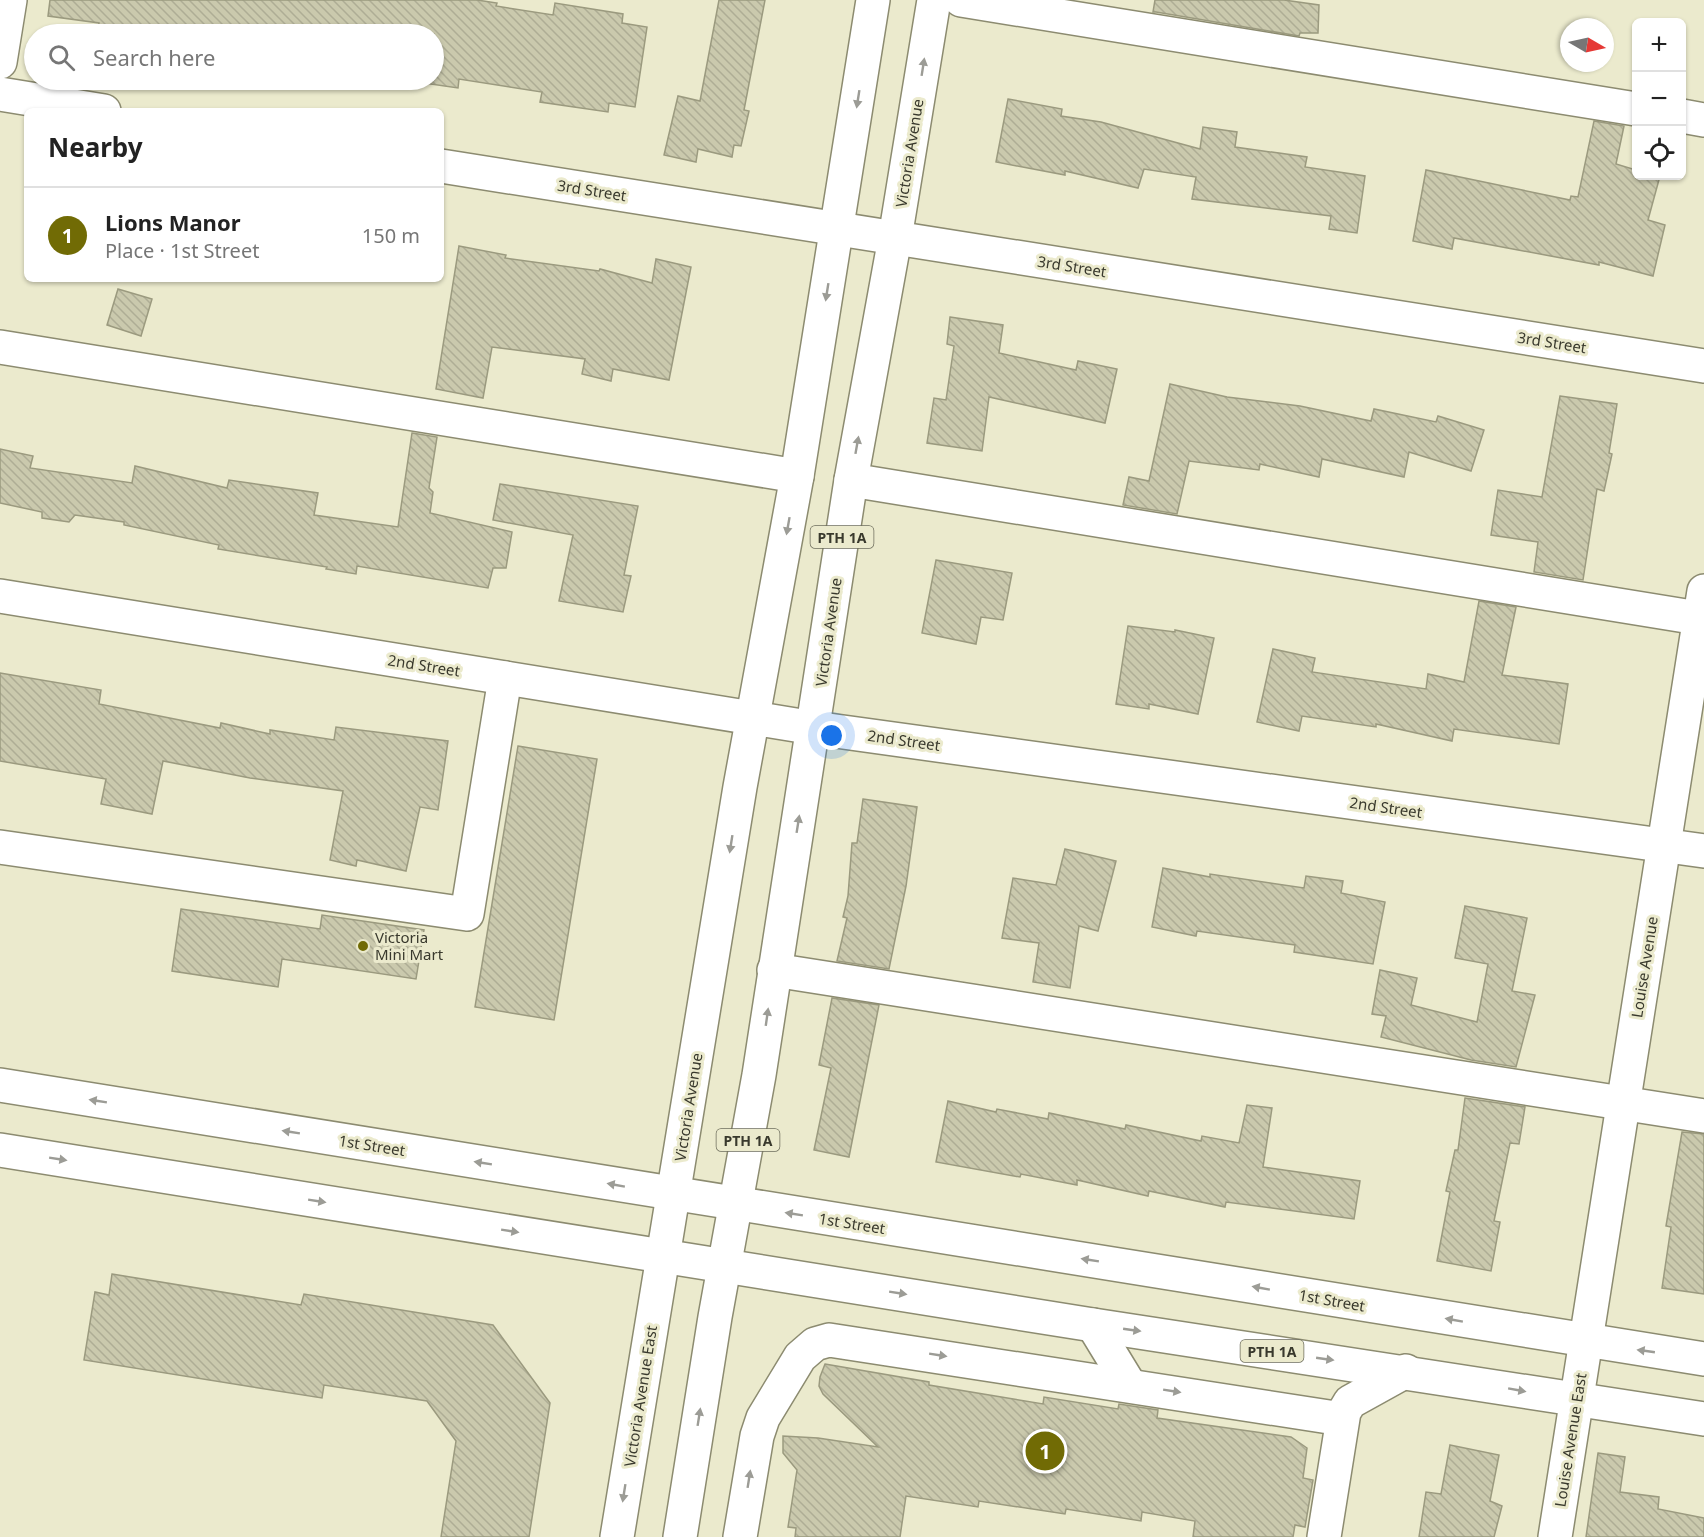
<!DOCTYPE html>
<meta charset="utf-8">
<style>
:root{--surface:#fff;--page:#f2f2f2;--text:#222;--muted:#767676;--line:#e0e0e0;--accent:#716b05}
body{margin:0;font-family:"Noto Sans",sans-serif;background:var(--page);color:var(--text)}
.controls{position:absolute;right:18px;top:18px;display:grid;overflow:hidden;border-radius:9px;box-shadow:0 2px 4px #0004}
.controls button{width:54px;height:54px;display:grid;place-items:center;padding:0;border:0;border-bottom:2px solid var(--line);background:var(--surface);color:var(--text);font:30px sans-serif}
.compass{position:absolute;left:1560px;top:18px;width:54px;height:54px;border-radius:50%;background:var(--surface);box-shadow:0 2px 4px #0004;rotate:99deg}
.you{position:absolute;left:832px;top:736px;width:21px;height:21px;margin:-15px;border:4px solid #fff;border-radius:50%;background:#1a73e8;box-shadow:0 0 0 9px #1a73e833}
.badge{display:grid;place-items:center;width:39px;height:39px;border-radius:50%;background:var(--accent);color:#fff;font-size:20px;font-weight:700}
.pin{position:absolute;translate:-50% -50%;border:3px solid #fff;box-shadow:0 2px 6px #0006}
.list{margin:0;padding:0;list-style:none}
h2{display:flex;justify-content:space-between;align-items:center;height:78px;margin:0;padding:0 24px;font-size:26px}
h2 small{font-size:20px;font-weight:400;color:var(--muted)}
.list li{display:grid;grid-template-columns:39px 1fr auto;gap:18px;align-items:center;box-sizing:border-box;height:96px;padding:0 24px;border-top:2px solid var(--line)}
.list b{display:block;font-size:22px;white-space:nowrap}
.list p{margin:0;font-size:20px;white-space:nowrap;color:var(--muted)}
.list em{font-size:20px;font-style:normal;color:var(--muted)}
.icon{flex:none;width:33px;height:33px;fill:none;stroke:currentColor;stroke-width:2;stroke-linecap:round;stroke-linejoin:round}
.map{position:relative;flex:none;width:1704px;height:1537px;overflow:hidden}
.search{position:absolute;background:var(--surface);box-shadow:0 2px 4px #0004;left:24px;top:24px;width:420px;height:66px;display:flex;align-items:center;gap:15px;box-sizing:border-box;padding:0 21px;border-radius:33px;color:var(--muted);font-size:22px}
.panel{position:absolute;background:var(--surface);box-shadow:0 2px 4px #0004;left:24px;top:108px;width:420px;height:174px;border-radius:9px}
.map>svg:first-child{display:block}
.building{fill:url(#building-back-hatch);stroke:#9b9a7f;stroke-width:1.5}
.lines{fill:none;stroke-linecap:round;stroke-linejoin:round}
.minor-casing{stroke:#8c8b70;stroke-width:36}
.major-casing{stroke:#8c8b70;stroke-width:36}
.minor{stroke:#fff;stroke-width:33}
.major{stroke:#fff;stroke-width:33}
.oneway{fill:#9c9c96}
.poi-dot{fill:#716b05;stroke:#ebeacd;stroke-width:2}
.labels{text-anchor:middle;dominant-baseline:central;stroke-width:6;stroke-linejoin:round;paint-order:stroke}
.shield{fill:#ebeacd;stroke:#6e6e5d;stroke-width:1.5}
.shield-label{font-size:14px;font-weight:bold;fill:#39392d}
.street-label{font-size:15px;fill:#39392d;stroke:#ebeacd}
.poi-label{font-size:15px;fill:#39392d;stroke:#ebeacd;text-anchor:start}
</style>
<div class="map">
<svg width="1704" height="1537" viewBox="0 0 1704 1537">
<defs>
<pattern id="building-back-hatch" width="6" height="6" patternUnits="userSpaceOnUse" patternTransform="scale(1.5)"><rect width="6" height="6" fill="#cac9ad"/><path d="M-1 5l2 2M0 0l6 6M5-1l2 2" fill="none" stroke="#aead95"/></pattern>
</defs>
<rect width="100%" height="100%" fill="#ebeacd"/>
<g class="building">
<polygon points="50,0 477,0 497,3 496,6 553,15 555,3 623,14 622,23 647,27 635,107 609,103 608,112 540,102 542,92 459,79 458,88 403,80 434,80 434,34 97,34 99,23 48,16"/>
<polygon points="719,0 765,0 744,110 749,111 741,146 734,145 732,157 698,149 696,162 664,155 678,96 700,101"/>
<polygon points="1155,0 1284,0 1319,5 1318,33 1300,33 1299,36 1156,12 1153,12"/>
<polygon points="1008,99 1062,109 1061,116 1101,122 1200,149 1203,127 1237,132 1235,147 1307,157 1305,167 1365,176 1357,233 1329,229 1331,216 1192,199 1196,177 1144,169 1138,188 1065,171 1065,175 996,162"/>
<polygon points="1594,121 1624,126 1616,164 1636,170 1636,176 1660,176 1648,220 1665,225 1653,276 1599,262 1599,265 1454,238 1452,249 1413,241 1426,170 1570,200 1571,196 1578,197"/>
<polygon points="459,246 506,255 505,258 599,271 600,269 652,283 656,259 691,267 669,380 613,369 611,381 582,374 585,359 492,347 483,398 436,389"/>
<polygon points="118,289 152,299 141,336 107,325"/>
<polygon points="950,317 1003,325 999,353 1076,370 1078,361 1117,369 1105,423 989,397 982,451 927,443 934,398 946,400 954,346 947,344"/>
<polygon points="1170,384 1227,397 1300,406 1371,421 1374,409 1436,422 1438,416 1484,430 1471,471 1409,452 1404,477 1322,459 1319,477 1260,464 1259,470 1189,461 1177,514 1123,505 1129,477 1149,481"/>
<polygon points="1560,396 1617,404 1609,453 1612,454 1604,491 1597,489 1583,580 1534,572 1538,542 1491,535 1498,490 1542,497"/>
<polygon points="412,433 437,437 429,488 433,492 430,513 512,532 506,568 493,568 488,588 357,566 356,574 326,569 327,567 218,549 219,545 124,525 124,522 75,515 69,522 42,518 42,512 0,503 0,449 33,456 30,468 132,483 135,466 227,488 229,480 318,493 314,515 398,527"/>
<polygon points="500,484 638,506 624,575 631,576 623,612 559,601 573,535 493,520"/>
<polygon points="936,560 1012,573 1003,620 981,617 976,644 922,633"/>
<polygon points="1479,601 1516,607 1502,675 1568,684 1559,744 1454,729 1452,741 1376,724 1376,727 1302,716 1299,731 1257,722 1273,649 1315,658 1312,672 1426,689 1428,674 1464,682"/>
<polygon points="1128,626 1175,632 1175,630 1214,638 1198,714 1149,704 1149,709 1116,704"/>
<polygon points="0,673 101,690 99,704 220,728 221,723 270,734 270,730 334,740 336,727 448,741 438,810 420,807 406,871 357,860 356,866 330,860 343,791 250,778 163,761 152,814 101,804 106,779 0,761"/>
<polygon points="518,746 597,759 554,1020 475,1007"/>
<polygon points="863,799 917,807 906,886 889,969 837,961 847,918 843,917 848,896 852,843 857,843"/>
<polygon points="1065,849 1116,861 1098,931 1079,926 1070,988 1033,982 1039,943 1002,938 1013,878 1056,885"/>
<polygon points="1163,868 1210,877 1210,874 1304,888 1306,876 1343,881 1341,893 1385,902 1373,964 1294,952 1295,945 1197,931 1196,936 1152,927"/>
<polygon points="1465,906 1527,918 1512,991 1535,995 1516,1067 1471,1060 1381,1037 1386,1016 1372,1014 1380,970 1417,978 1411,1005 1477,1022 1488,964 1455,958"/>
<polygon points="181,909 320,929 322,915 424,930 416,979 282,959 278,987 172,971"/>
<polygon points="832,998 879,1005 849,1157 814,1150 831,1068 819,1065"/>
<polygon points="1465,1098 1525,1107 1519,1144 1510,1143 1494,1221 1500,1222 1491,1271 1437,1261 1450,1192 1446,1191 1455,1150 1458,1150"/>
<polygon points="948,1101 996,1112 997,1109 1048,1119 1049,1113 1125,1129 1126,1125 1201,1141 1202,1136 1239,1143 1247,1105 1272,1108 1263,1167 1360,1181 1354,1219 1226,1202 1225,1207 1149,1191 1148,1196 1077,1180 1077,1185 1021,1174 1020,1177 936,1162"/>
<polygon points="1682,1132 1704,1134 1704,1294 1662,1288 1671,1227 1666,1226"/>
<polygon points="112,1274 301,1305 304,1294 493,1325 550,1403 529,1537 441,1537 456,1441 427,1401 324,1385 322,1398 84,1360 95,1292 109,1295"/>
<polygon points="825,1364 929,1382 929,1385 1043,1404 1044,1397 1118,1409 1119,1404 1158,1410 1157,1418 1291,1437 1307,1448 1303,1478 1313,1480 1305,1527 1295,1525 1293,1537 1193,1537 1195,1521 1142,1512 1141,1521 1066,1509 1065,1514 979,1501 978,1507 906,1496 900,1537 795,1537 796,1528 788,1527 797,1470 783,1453 783,1436 818,1438 878,1447 823,1394 819,1386 820,1377"/>
<polygon points="1450,1445 1499,1455 1490,1501 1502,1506 1494,1537 1419,1537 1426,1492 1441,1494"/>
<polygon points="1598,1453 1625,1457 1620,1492 1659,1497 1658,1509 1704,1518 1704,1537 1586,1537"/>
</g>
<g class="lines">
<defs>
<g id="minor">
<polyline points="961,0 1636,109"/>
<polyline points="0,62 10,0"/>
<polyline points="0,94 104,111"/>
<polyline points="1682,116 1704,120"/>
<polyline points="441,166 1704,366"/>
<polyline points="0,347 797,476"/>
<polyline points="851,480 1704,619"/>
<polyline points="0,596 814,728 1704,851"/>
<polyline points="0,847 467,914 505,678"/>
<polyline points="774,970 1704,1116"/>
<polyline points="1093,1325 1129,1384"/>
<polyline points="740,1537 757,1436 763,1418 800,1357 815,1344 829,1340 1342,1419"/>
<polyline points="1324,1537 1344,1412 1350,1402 1406,1371"/>
<polyline points="1555,1537 1704,591"/>
</g>
<g id="major">
<polyline points="0,1085 1704,1359"/>
<polyline points="0,1150 1093,1325 1704,1419"/>
<polyline points="617,1537 740,787 797,476 873,0"/>
<polyline points="680,1537 715,1317 759,1075 851,480 895,238 934,0"/>
</g>
</defs>
<use href="#minor" class="minor-casing"/>
<use href="#major" class="major-casing"/>
<use href="#minor" class="minor"/>
<use href="#major" class="major"/>
</g>
<defs><path id="oneway-solid" d="M-6-.8H1V-3.2L6.5 0L1 3.2V.8H-6Z" transform="scale(1.5)"/></defs>
<g class="oneway">
<use href="#oneway-solid" transform="translate(923 67) rotate(-81)"/>
<use href="#oneway-solid" transform="translate(858 99) rotate(99)"/>
<use href="#oneway-solid" transform="translate(827 292) rotate(99)"/>
<use href="#oneway-solid" transform="translate(857 445) rotate(-80)"/>
<use href="#oneway-solid" transform="translate(788 526) rotate(100)"/>
<use href="#oneway-solid" transform="translate(798 824) rotate(-81)"/>
<use href="#oneway-solid" transform="translate(731 844) rotate(99)"/>
<use href="#oneway-solid" transform="translate(767 1017) rotate(-82)"/>
<use href="#oneway-solid" transform="translate(98 1101) rotate(-171)"/>
<use href="#oneway-solid" transform="translate(291 1132) rotate(-171)"/>
<use href="#oneway-solid" transform="translate(58 1159) rotate(9)"/>
<use href="#oneway-solid" transform="translate(483 1163) rotate(-171)"/>
<use href="#oneway-solid" transform="translate(616 1185) rotate(-170)"/>
<use href="#oneway-solid" transform="translate(317 1201) rotate(9)"/>
<use href="#oneway-solid" transform="translate(794 1214) rotate(-171)"/>
<use href="#oneway-solid" transform="translate(510 1231) rotate(9)"/>
<use href="#oneway-solid" transform="translate(1090 1260) rotate(-171)"/>
<use href="#oneway-solid" transform="translate(1261 1288) rotate(-170)"/>
<use href="#oneway-solid" transform="translate(898 1293) rotate(9)"/>
<use href="#oneway-solid" transform="translate(1454 1320) rotate(-170)"/>
<use href="#oneway-solid" transform="translate(1132 1330) rotate(8)"/>
<use href="#oneway-solid" transform="translate(1646 1351) rotate(-172)"/>
<use href="#oneway-solid" transform="translate(938 1355) rotate(9)"/>
<use href="#oneway-solid" transform="translate(1325 1359) rotate(8)"/>
<use href="#oneway-solid" transform="translate(1517 1390) rotate(10)"/>
<use href="#oneway-solid" transform="translate(1172 1391) rotate(9)"/>
<use href="#oneway-solid" transform="translate(699 1417) rotate(-81)"/>
<use href="#oneway-solid" transform="translate(749 1479) rotate(-81)"/>
<use href="#oneway-solid" transform="translate(624 1493) rotate(99)"/>
</g>
<circle class="poi-dot" cx="363" cy="946" r="6"/>
<g class="labels">
<g class="shield">
<rect x="810.5" y="526" width="63" height="22" rx="4.5"/>
<rect x="716.5" y="1129" width="63" height="22" rx="4.5"/>
<rect x="1240.5" y="1340" width="63" height="22" rx="4.5"/>
</g>
<g class="shield-label">
<text x="842" y="537">PTH 1A</text>
<text x="748" y="1140">PTH 1A</text>
<text x="1272" y="1351">PTH 1A</text>
</g>
<g class="street-label">
<text transform="translate(909 153) rotate(-81)">Victoria Avenue</text>
<text transform="translate(592 190) rotate(9)">3rd Street</text>
<text transform="translate(1072 266) rotate(9)">3rd Street</text>
<text transform="translate(1552 342) rotate(9)">3rd Street</text>
<text transform="translate(828 632) rotate(-82)">Victoria Avenue</text>
<text transform="translate(424 665) rotate(9)">2nd Street</text>
<text transform="translate(904 740) rotate(8)">2nd Street</text>
<text transform="translate(1386 807) rotate(8)">2nd Street</text>
<text transform="translate(1644 967) rotate(-81)">Louise Avenue</text>
<text transform="translate(688 1107) rotate(-81)">Victoria Avenue</text>
<text transform="translate(372 1145) rotate(9)">1st Street</text>
<text transform="translate(852 1223) rotate(9)">1st Street</text>
<text transform="translate(1332 1300) rotate(10)">1st Street</text>
<text transform="translate(640 1396) rotate(-81)">Victoria Avenue East</text>
<text transform="translate(1570 1440) rotate(-81)">Louise Avenue East</text>
</g>
<g class="poi-label">
<text x="375" y="937">Victoria<tspan x="375" dy="17">Mini Mart</tspan></text>
</g>
</g>
</svg>
<div class="controls">
<button>+</button>
<button>−</button>
<button><svg class="icon" aria-label="locate" viewBox="0 0 24 24"><circle cx="12" cy="12" r="6"/><path d="M12 2v4M12 18v4M2 12h4M18 12h4"/></svg></button>
</div>
<svg class="compass" viewBox="-18 -18 36 36"><path d="M0-13l5 13h-10z" fill="#e53935"/><path d="M0 13l5-13h-10z" fill="#767676"/></svg>
<div class="you"></div>
<div class="pin badge" style="left:1045px;top:1451px">1</div>
<div class="search"><svg class="icon" aria-label="search" viewBox="0 0 24 24"><circle cx="10" cy="10" r="6"/><path d="M15 15l6 6"/></svg>Search here</div>
<section class="panel">
<h2>Nearby<small></small></h2>
<ul class="list">
<li><span class="badge">1</span><div><b>Lions Manor</b><p>Place · 1st Street</p></div><em>150 m</em></li>
</ul>
</section>
</div>
